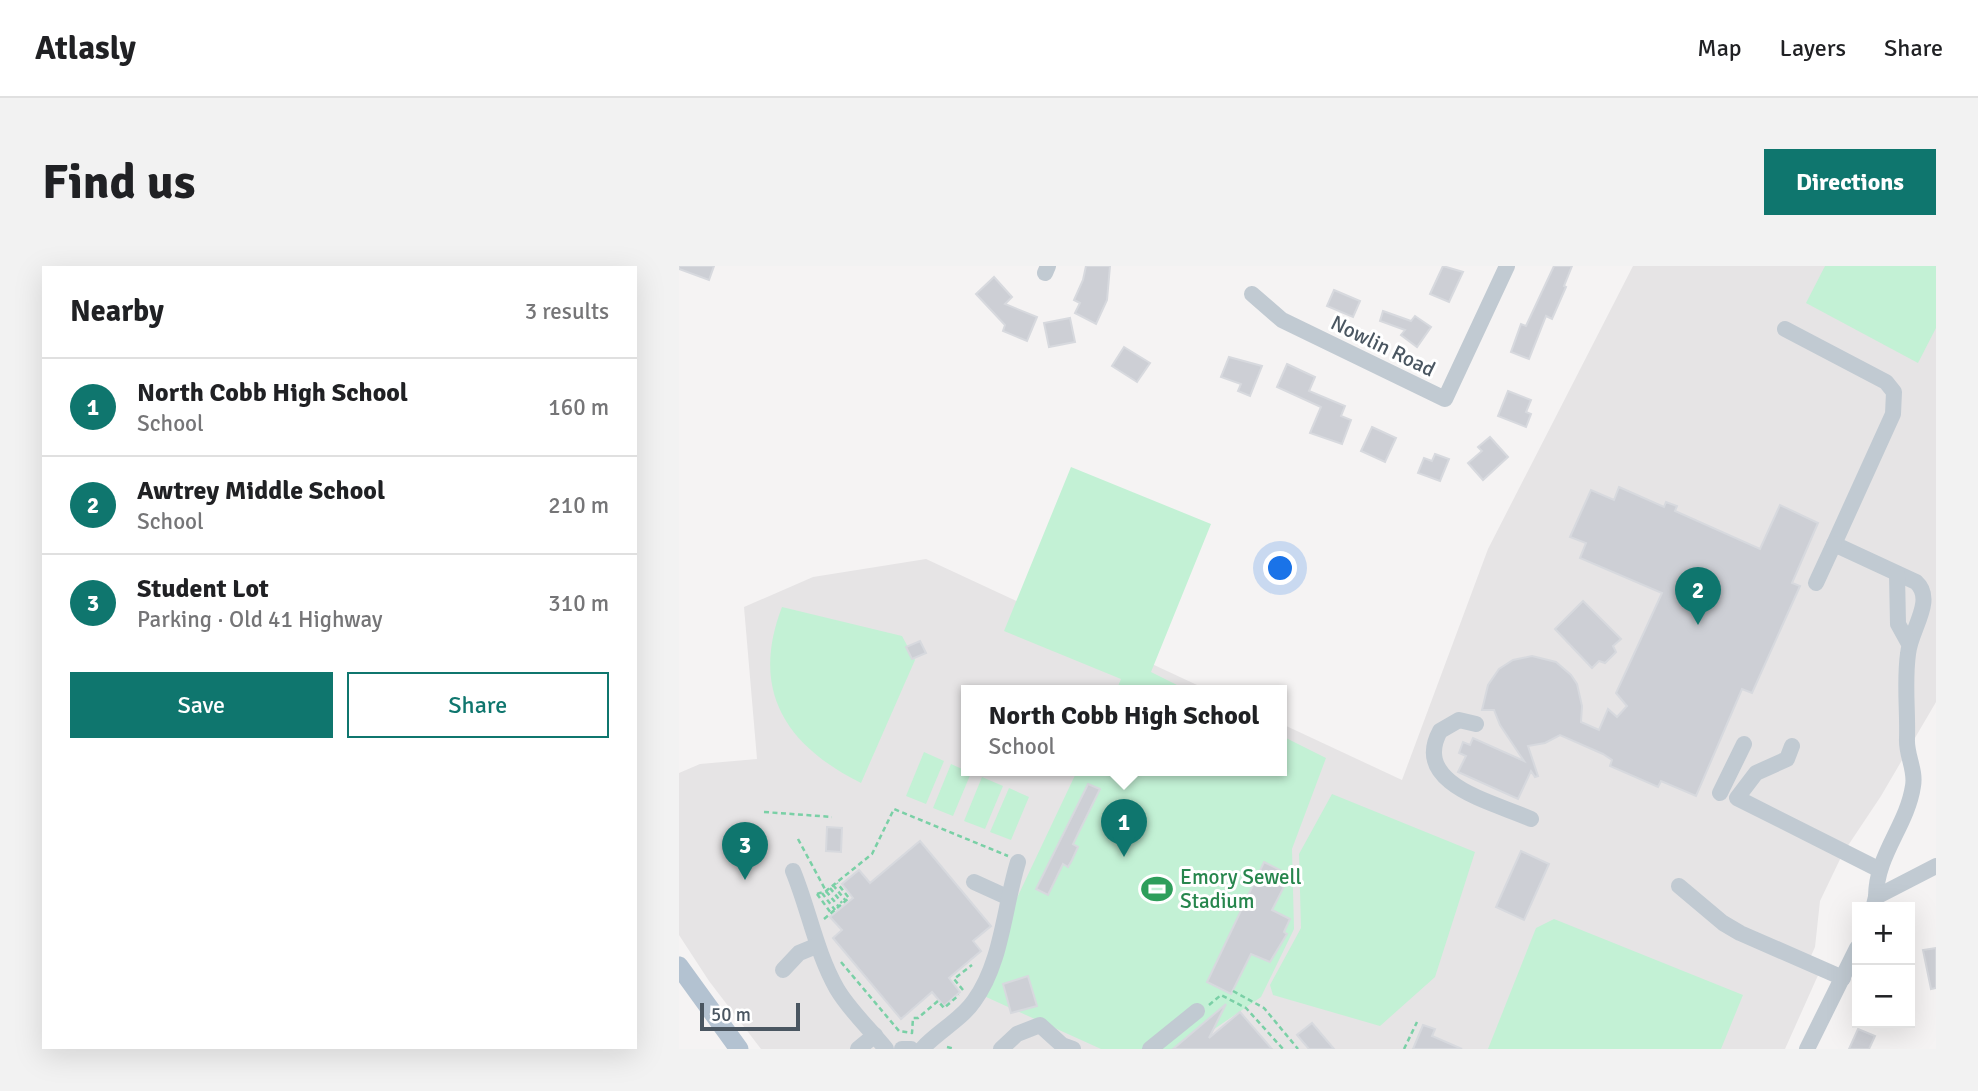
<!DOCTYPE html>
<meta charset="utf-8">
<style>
:root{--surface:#fff;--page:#f2f2f2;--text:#202124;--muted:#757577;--line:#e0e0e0;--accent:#0f766e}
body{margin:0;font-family:Signika,sans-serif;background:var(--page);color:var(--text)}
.controls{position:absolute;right:21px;bottom:21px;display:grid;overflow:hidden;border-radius:0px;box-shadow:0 7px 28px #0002}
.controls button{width:63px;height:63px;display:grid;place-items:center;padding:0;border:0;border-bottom:2px solid var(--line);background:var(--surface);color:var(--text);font:35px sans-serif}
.scale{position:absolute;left:21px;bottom:18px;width:100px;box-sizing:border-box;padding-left:7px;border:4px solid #4a5661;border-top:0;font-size:19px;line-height:24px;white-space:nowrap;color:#4a5661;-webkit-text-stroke:5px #fff;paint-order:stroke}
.you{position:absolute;left:602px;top:303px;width:24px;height:24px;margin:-18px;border:5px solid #fff;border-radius:50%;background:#1a73e8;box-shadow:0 0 0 10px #1a73e833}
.badge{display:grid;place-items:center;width:46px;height:46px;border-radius:50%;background:var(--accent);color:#fff;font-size:23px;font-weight:700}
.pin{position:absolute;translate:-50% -58px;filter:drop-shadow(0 2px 4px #0008)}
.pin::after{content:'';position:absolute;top:37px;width:24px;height:21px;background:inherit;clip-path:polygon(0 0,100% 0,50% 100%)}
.popup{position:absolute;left:282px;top:419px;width:326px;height:91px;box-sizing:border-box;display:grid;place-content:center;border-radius:0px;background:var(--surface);filter:drop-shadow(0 2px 5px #0005);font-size:23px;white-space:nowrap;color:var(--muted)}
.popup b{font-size:26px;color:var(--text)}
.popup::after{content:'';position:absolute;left:50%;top:100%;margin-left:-14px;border:14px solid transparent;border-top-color:var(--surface)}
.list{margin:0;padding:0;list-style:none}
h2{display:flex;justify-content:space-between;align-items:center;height:91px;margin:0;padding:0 28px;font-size:30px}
h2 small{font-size:23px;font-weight:400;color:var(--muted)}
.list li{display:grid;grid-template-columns:46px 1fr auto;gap:21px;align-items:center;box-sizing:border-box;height:98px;padding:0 28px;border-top:2px solid var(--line)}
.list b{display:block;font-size:26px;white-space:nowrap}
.list p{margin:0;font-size:23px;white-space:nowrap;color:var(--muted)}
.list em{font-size:23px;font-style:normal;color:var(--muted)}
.actions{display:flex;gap:14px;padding:21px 28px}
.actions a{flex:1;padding:16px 0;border:2px solid var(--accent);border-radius:0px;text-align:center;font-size:24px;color:var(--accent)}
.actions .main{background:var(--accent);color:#fff}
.map{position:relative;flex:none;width:1257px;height:783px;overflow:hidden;border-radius:0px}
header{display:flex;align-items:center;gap:42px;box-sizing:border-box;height:98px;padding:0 35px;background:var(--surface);border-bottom:2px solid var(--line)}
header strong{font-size:33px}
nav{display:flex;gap:38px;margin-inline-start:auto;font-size:24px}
.intro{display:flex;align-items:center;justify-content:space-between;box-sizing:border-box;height:168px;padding:0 42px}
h1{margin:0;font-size:49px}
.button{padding:18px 32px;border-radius:0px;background:var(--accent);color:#fff;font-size:24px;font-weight:700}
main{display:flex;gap:42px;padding:0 42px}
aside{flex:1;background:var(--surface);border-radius:0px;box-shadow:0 7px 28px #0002}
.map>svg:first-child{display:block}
.education{fill:#e6e4e5}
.green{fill:#c3f1d5}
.building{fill:#cdcfd5;stroke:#d7d9de;stroke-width:2}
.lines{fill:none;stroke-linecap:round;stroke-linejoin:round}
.path{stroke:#7ad0a6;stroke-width:2.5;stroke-dasharray:5 3.5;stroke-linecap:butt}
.minor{stroke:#c1cad2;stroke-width:16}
.major{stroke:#b3c2d1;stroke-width:19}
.labels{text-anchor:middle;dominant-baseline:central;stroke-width:6;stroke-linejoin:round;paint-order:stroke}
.street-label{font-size:21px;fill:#4a5661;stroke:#fff}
.leisure-label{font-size:21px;fill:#27864d;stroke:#fff;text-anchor:start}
</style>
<header>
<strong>Atlasly</strong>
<nav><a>Map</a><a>Layers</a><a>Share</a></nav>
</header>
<div class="intro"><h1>Find us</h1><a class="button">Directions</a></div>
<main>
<aside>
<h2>Nearby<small>3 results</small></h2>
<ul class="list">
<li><span class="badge">1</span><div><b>North Cobb High School</b><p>School</p></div><em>160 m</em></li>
<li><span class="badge">2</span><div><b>Awtrey Middle School</b><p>School</p></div><em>210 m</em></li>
<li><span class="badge">3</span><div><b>Student Lot</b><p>Parking · Old 41 Highway</p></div><em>310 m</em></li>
</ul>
<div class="actions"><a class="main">Save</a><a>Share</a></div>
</aside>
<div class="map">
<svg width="1257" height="783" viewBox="0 0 1257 783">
<rect width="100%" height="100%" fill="#f5f3f3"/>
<polygon class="education" points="954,0 1257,0 1257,436 1202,530 1164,587 1141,635 1136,681 1127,701 1140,707 1106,783 82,783 30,715 0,669 0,507 21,498 78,493 65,341 134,311 247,293 531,425 288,425 288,505 602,505 603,458 723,514 809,283"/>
<g class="green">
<polygon points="1146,0 1257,0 1257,62 1239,97 1127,37"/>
<polygon points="392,201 532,258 472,406 510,425 437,425 442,413 325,365"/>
<path d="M103 341 223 370 236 394 182 517C106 479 71 424 103 341Z"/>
<polygon points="603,470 647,492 613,583 615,663 582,731 506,783 422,783 294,725 398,505 602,505"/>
<polygon points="245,486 265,495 247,538 227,530"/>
<polygon points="272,498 292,507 274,550 254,542"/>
<polygon points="303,511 324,520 306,563 285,555"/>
<polygon points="330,522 350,531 332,574 311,566"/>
<polygon points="653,528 796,586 756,711 701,760 594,729 591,719 622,662 620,588"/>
<polygon points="875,653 1064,729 1042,783 809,783 857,662"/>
</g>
<g class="building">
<polygon points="0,0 35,0 30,14 0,3"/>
<polygon points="407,0 431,0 428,34 417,58 396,47 401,37 395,34 404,14"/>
<polygon points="764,0 784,6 770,36 751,28"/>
<polygon points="875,0 893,0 885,20 887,21 873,53 867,50 850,93 832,86 842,58 847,60"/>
<polygon points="315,11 333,31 326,38 358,51 348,75 324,65 326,59 297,28"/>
<polygon points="655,24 681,35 674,51 648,40"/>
<polygon points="704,45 732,55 736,50 752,61 738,81 722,69 726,64 701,55"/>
<polygon points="391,52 396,76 370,81 365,57"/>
<polygon points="445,81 471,97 458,116 433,100"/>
<polygon points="550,91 583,100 571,130 559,125 562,118 542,111"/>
<polygon points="608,98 636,111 630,125 666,140 662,150 672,154 663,178 631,167 642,141 598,121"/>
<polygon points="829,125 852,134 847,146 852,148 847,161 819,150"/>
<polygon points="693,161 717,172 706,196 682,185"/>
<polygon points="811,171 829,191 804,214 789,197 803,185 799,181"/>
<polygon points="756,188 770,193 761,215 739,207 745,192 753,195"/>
<polygon points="940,221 985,241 987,236 998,240 996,245 1081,283 1101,239 1139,257 1113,317 1121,320 1073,427 1063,423 1017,530 982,515 979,521 931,500 933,494 924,488 881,469 866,477 849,480 859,510 856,511 852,505 839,533 779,506 787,490 780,487 784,476 791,479 794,472 845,495 821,459 815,444 803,444 809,419 820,403 834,394 853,390 877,396 892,409 898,418 903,440 902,456 920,464 929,443 938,451 948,440 937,427 983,327 901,292 907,277 891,271 912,224 935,234"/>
<polygon points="904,335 942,373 934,380 937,386 926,397 920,395 913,402 876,363"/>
<polygon points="241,375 247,387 233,393 227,381"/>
<polygon points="409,518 421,523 394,578 399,581 393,594 389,601 384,598 369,629 357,623"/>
<polygon points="148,561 163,562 162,586 147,585"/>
<polygon points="241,575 312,660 294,675 302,685 270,712 281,726 265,740 253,726 222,753 154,672 163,664 151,651 174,632 163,618 180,604 191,617"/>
<polygon points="842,585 870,598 845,654 817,641"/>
<polygon points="585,596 611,609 593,644 611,653 605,666 608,668 591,696 572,688 552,728 528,716"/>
<polygon points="1257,682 1257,722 1252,723 1244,684"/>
<polygon points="349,710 358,740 332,747 324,718"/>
<polygon points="547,738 530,772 561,746 593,783 494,783"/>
<polygon points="633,757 655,783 630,783 618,769"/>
<polygon points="744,759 756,763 753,770 783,783 734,783"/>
<polygon points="1179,763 1196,770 1190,783 1170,783"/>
</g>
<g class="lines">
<g class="path">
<polyline points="85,546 153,551"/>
<polyline points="119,573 147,625 160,641"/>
<polyline points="154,619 167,635"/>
<polyline points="151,622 163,637"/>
<polyline points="143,627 156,644"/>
<polyline points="138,628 147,625 193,588 215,543 329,590"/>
<polyline points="138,628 152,647"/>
<polyline points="145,653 170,632 158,617"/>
<polyline points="162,696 220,765 233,767 234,752 239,752 259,735 265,742 280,729"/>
<polyline points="284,724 275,713 293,699"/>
<polyline points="554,725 585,742 619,783"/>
<polyline points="530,739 542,729 567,742 604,783"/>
<polyline points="268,781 276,783"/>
<polyline points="725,783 738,756"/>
</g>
<g class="minor">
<polyline points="366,7 369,0"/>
<polyline points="573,28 603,54 766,133 828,0"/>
<path d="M1106 63 1207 116 1215 126 1214 148 1155 278 1237 316C1257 334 1231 364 1229 388 1225 416 1229 445 1228 473 1227 489 1237 504 1234 520 1228 560 1197 589 1197 631"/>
<polyline points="1218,308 1219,358 1230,378"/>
<polyline points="1137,317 1155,278"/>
<path d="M797 458 780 454 761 465C732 519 815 536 852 553"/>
<polyline points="1113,480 1108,493 1077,507 1058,532 1199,603"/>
<polyline points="1041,527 1065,478"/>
<path d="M114 605C130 644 137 686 158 723 171 745 192 764 207 783"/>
<polyline points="295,616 328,631"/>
<polyline points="1000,620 1044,657 1061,667 1164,712"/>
<polyline points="1195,639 1197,631 1257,600"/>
<polyline points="104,704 120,687 137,680"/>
<polyline points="179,783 196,769"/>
<polyline points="223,783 232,783"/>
<path d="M243 783C258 766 282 754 295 735 323 697 325 641 339 596"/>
<polyline points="322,783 338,768 361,759 383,779 394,783"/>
<polyline points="471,783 518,745"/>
<polyline points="1128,783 1178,682"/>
</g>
<polyline class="major" points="0,700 60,783"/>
</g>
<defs>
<symbol id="stadium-bare" viewBox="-9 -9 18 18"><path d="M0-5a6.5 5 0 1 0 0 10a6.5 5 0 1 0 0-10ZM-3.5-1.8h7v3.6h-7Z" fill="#2e9e5b" stroke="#fff" stroke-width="2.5" paint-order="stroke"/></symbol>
</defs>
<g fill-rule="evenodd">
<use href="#stadium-bare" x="456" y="601" width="44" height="44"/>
</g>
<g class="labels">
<g class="street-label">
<text transform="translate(704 80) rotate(26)">Nowlin Road</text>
</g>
<g class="leisure-label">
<text x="501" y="611">Emory Sewell<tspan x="501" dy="24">Stadium</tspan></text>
</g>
</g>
</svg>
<div class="controls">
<button>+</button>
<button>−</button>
</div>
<div class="scale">50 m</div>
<div class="you"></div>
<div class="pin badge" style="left:445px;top:591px">1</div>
<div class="popup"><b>North Cobb High School</b>School</div>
<div class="pin badge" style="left:1019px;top:359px">2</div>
<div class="pin badge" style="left:66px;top:614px">3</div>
</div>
</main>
